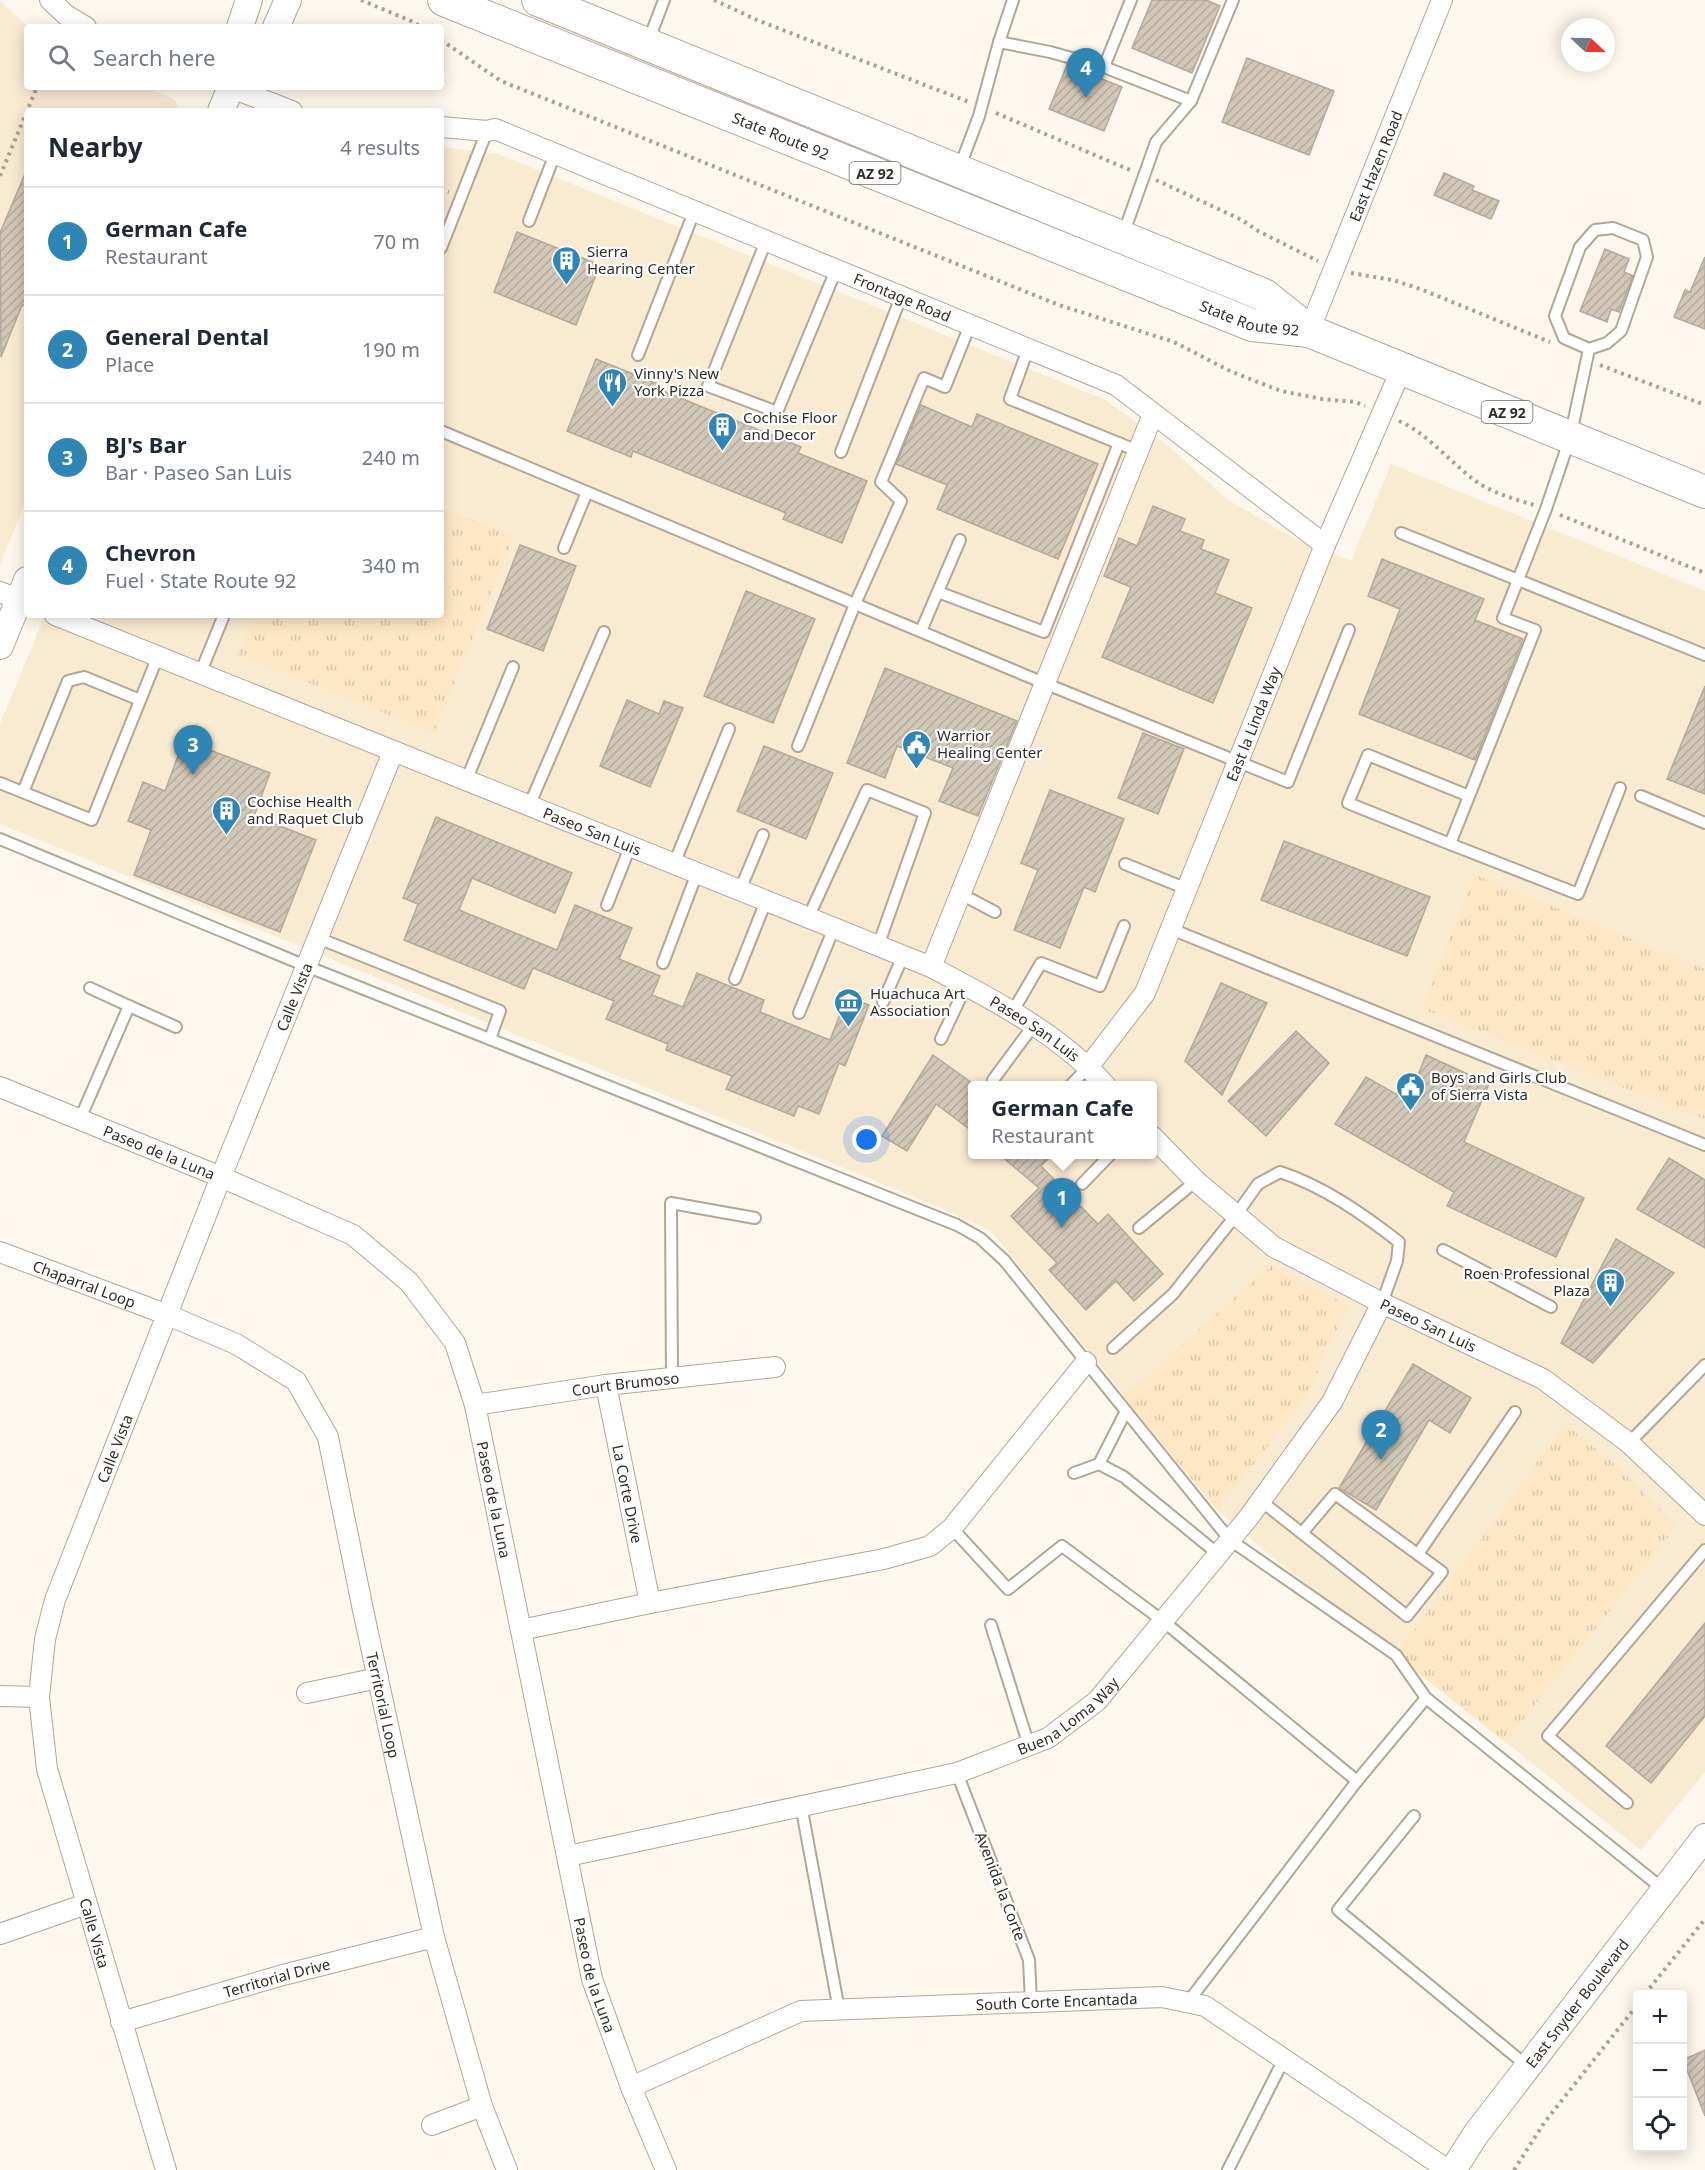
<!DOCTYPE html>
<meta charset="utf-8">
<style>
:root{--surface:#fff;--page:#f6f6f7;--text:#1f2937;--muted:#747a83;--line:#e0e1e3;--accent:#2f85b4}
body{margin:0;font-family:"Noto Sans",sans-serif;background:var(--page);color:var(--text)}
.controls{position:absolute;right:18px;bottom:18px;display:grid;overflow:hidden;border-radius:6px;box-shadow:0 3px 15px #0003}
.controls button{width:54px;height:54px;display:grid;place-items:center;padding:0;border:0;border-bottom:2px solid var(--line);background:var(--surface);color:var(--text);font:30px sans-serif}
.compass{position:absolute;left:1561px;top:18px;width:54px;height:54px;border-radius:50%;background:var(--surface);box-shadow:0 3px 15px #0003;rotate:112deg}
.you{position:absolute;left:867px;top:1140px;width:21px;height:21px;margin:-15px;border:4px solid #fff;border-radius:50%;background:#1a73e8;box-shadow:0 0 0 9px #1a73e833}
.badge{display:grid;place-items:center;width:39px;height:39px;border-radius:50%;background:var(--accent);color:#fff;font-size:20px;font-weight:700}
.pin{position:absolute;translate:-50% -50px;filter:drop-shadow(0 2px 3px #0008)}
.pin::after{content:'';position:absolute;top:32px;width:21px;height:18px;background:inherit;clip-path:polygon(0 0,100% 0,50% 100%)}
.popup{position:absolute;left:968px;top:1081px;width:189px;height:78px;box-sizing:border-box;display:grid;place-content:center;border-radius:6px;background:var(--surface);filter:drop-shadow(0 2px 4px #0005);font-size:20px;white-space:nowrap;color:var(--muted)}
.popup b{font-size:22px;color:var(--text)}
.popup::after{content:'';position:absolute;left:50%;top:100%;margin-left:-12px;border:12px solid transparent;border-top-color:var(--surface)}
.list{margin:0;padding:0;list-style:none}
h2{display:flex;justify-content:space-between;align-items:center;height:78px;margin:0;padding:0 24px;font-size:26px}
h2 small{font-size:20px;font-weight:400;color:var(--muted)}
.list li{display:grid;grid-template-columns:39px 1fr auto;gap:18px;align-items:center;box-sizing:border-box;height:108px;padding:0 24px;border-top:2px solid var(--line)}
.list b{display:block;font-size:22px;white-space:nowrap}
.list p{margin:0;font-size:20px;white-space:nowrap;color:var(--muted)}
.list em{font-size:20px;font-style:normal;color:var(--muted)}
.icon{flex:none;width:33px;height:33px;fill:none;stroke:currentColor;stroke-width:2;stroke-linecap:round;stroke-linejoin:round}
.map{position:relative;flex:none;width:1705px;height:2170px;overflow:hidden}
.search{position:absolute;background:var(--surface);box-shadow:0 3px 15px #0003;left:24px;top:24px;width:420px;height:66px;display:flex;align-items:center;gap:15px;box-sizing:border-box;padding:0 21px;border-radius:6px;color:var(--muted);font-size:22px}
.panel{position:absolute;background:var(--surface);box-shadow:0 3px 15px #0003;left:24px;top:108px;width:420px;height:510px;border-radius:6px}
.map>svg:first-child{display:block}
.built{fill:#f9ead2;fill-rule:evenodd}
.grass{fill:url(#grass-tufts)}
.building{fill:url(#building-hatch);stroke:#b4a99a;stroke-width:1.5}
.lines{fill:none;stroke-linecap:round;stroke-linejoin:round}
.service-casing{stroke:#b1a797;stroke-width:14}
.minor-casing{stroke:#b1a797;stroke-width:22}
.tertiary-casing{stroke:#b1a797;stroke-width:28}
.primary-casing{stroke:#b1a797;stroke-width:34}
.path{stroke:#a8a299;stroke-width:4;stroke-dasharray:3 4.5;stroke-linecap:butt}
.service{stroke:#fff;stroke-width:10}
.minor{stroke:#fff;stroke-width:20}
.tertiary{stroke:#fff;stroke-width:26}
.primary{stroke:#fff;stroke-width:32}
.labels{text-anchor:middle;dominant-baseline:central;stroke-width:4.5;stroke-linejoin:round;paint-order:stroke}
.shield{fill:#fff;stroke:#6f6c67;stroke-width:1.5}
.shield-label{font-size:14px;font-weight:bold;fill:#312d26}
.street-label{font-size:15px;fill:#312d26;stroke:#fff}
.poi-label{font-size:15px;fill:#312d26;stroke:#fff;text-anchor:start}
</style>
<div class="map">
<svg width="1705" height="2170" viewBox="0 0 1705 2170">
<defs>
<pattern id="grass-tufts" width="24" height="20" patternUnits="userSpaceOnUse" patternTransform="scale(1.5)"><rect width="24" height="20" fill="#fde7c5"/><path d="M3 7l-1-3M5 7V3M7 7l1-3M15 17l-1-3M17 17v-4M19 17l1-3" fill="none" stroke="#d9c6a9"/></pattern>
<pattern id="building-hatch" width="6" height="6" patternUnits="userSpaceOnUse" patternTransform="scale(1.5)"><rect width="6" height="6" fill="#d1c7b7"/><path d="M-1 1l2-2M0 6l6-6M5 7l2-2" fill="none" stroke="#b4ab9d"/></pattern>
</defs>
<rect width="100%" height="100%" fill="#fef7ed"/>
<g class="built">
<polygon points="0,1 29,27 27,27 27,87 149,87 175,100 180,111 27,111 27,499 0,564"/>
<path d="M441 147 498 154 1106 400 1167 445 1228 500 1299 541 1351 561 1391 464 1705 591V1772L1641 1850 1260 1547 1218 1511 991 1231 939 1207 0 824V724L45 615H441ZM972 1086H1152V1154H972Z"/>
</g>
<g class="grass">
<polygon points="441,507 514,536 434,733 238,655 254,615 441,615"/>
<polygon points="1475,875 1705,969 1705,1119 1422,1009"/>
<polygon points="1271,1266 1348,1305 1307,1395 1218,1511 1123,1396"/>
<polygon points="1565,1424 1616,1465 1677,1526 1505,1742 1396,1655"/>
</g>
<g class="building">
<polygon points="1152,0 1206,0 1220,6 1192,73 1132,48"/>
<polygon points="1247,58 1334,91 1309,155 1222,122"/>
<polygon points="1067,65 1122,87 1104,131 1049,109"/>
<polygon points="27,169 27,307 22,305 1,357 0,233"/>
<polygon points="1444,173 1474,186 1472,190 1499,201 1491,219 1434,195"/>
<polygon points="517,232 600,265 576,325 494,292"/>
<polygon points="1605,249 1629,259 1624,272 1633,276 1619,312 1611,309 1607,322 1580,311"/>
<polygon points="1705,257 1705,329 1674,317 1685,290 1690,292"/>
<polygon points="596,359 660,385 658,389 801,447 798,453 867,481 842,543 783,519 786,513 633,451 631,457 567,431"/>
<polygon points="921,405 972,427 977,414 1098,464 1058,559 937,509 947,485 896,464"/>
<polygon points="1153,506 1185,519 1180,531 1204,540 1201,549 1229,560 1215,593 1252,608 1213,703 1102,657 1131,587 1104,576 1119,538 1137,546"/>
<polygon points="520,545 576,566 543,651 487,629"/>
<polygon points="1382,559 1484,599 1475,620 1523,639 1475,760 1359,714 1400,609 1368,596"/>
<polygon points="746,591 815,619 773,723 704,696"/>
<polygon points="885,668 1017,721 978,816 939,801 953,768 897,746 885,778 847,763"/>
<polygon points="1705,686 1705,794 1667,779"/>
<polygon points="627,700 659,714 664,701 683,708 650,787 600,766"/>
<polygon points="1143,733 1184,749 1158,814 1118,798"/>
<polygon points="184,740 270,773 254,816 316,840 280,932 134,875 151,830 128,821 143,782 165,791"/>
<polygon points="764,746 833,773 806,839 737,811"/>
<polygon points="1050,790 1124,819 1095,892 1084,887 1060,948 1014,930 1038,870 1021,863"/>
<polygon points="436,817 572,873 555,913 472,878 459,910 557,950 575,905 632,928 619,959 660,976 652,995 683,1007 697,973 764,1000 760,1012 830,1040 847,997 869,1005 845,1066 839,1063 819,1114 798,1106 794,1116 726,1089 732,1076 666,1050 668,1044 606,1019 614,1001 533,968 524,989 404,940 418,904 403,898"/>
<polygon points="1284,841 1430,897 1407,956 1261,900"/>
<polygon points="1221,983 1267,1003 1222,1095 1185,1061"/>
<polygon points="1296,1031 1329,1063 1266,1136 1228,1101"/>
<polygon points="933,1055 972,1083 972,1131 936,1104 907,1151 882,1136"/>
<polygon points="1426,1055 1489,1084 1464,1142 1584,1198 1556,1257 1447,1206 1454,1192 1335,1124 1366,1077 1408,1101"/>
<polygon points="1000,1155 1052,1155 1041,1166 1098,1224 1108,1214 1163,1274 1134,1301 1116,1281 1086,1310 1049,1270 1057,1263 1011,1216 1039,1188"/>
<polygon points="1669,1158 1705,1180 1705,1248 1637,1209"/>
<polygon points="1616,1239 1674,1273 1593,1363 1561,1343"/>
<polygon points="1413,1364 1471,1398 1450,1433 1429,1420 1376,1510 1339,1488"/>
<polygon points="1705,1623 1705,1716 1651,1783 1606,1746"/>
<polygon points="1705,2050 1705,2116 1683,2060"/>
</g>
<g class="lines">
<defs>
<g id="service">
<polyline points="648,42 664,0"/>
<polyline points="999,42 1050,52 1104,67 1191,101"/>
<polyline points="1104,67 1131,0"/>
<polyline points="959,169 979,116 999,42 1013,0"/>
<polyline points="529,221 555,154"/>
<polyline points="1123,235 1156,142 1191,101 1233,0"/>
<polyline points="766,241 708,386 777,412 836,270"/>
<polyline points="441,248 487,131"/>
<polyline points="1028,349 1010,399 1138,451"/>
<polyline points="638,355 694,212"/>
<polyline points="441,431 1044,683 1288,782 1349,630"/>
<polyline points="841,452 901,297"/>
<polyline points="1401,533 1705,655"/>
<polyline points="564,548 587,492"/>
<polyline points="938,592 1044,632 1119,443"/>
<polyline points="921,631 960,540"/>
<polyline points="200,674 224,615"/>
<polyline points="798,746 855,604 901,501 881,482 924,378 945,387 970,325"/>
<polyline points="466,781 513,667"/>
<polyline points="0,783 92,820 158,656"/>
<polyline points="23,792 68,681 84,677 140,700"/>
<polyline points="1469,796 1368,755 1348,803 1450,844 1535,630 1503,618 1546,509 1570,438 1589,349 1607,343 1621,331 1647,257 1643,240 1613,228 1595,230 1580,247 1555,316 1564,338 1589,349"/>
<polyline points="1641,796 1705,823"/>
<polyline points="529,806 604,632"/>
<polyline points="0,839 306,966 957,1225 980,1238 1004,1260 1230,1540 1396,1655 1426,1698 1663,1889"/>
<polyline points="1450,844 1578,894 1620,788"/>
<polyline points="674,864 729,729"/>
<polyline points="1125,864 1187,889"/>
<polyline points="740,890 763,835"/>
<polyline points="959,893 995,912"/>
<polyline points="607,905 630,847"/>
<polyline points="808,918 867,790 925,813 878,946"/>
<polyline points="1171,929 1705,1145"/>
<polyline points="318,938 500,1011 490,1039"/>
<polyline points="663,963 697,873"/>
<polyline points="735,979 766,901"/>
<polyline points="883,1002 903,956"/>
<polyline points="129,1006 176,1027"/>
<polyline points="1013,1011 1041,963 1100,986 1124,926"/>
<polyline points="799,1013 834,928"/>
<polyline points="941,1039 966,986"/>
<polyline points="993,1080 1033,1026"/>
<polyline points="1070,1086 1089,1066"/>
<polyline points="80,1119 129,1006 90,988"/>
<polyline points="1082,1184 1111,1154"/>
<polyline points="1139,1228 1196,1181"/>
<polyline points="1443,1250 1551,1307"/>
<path d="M1113 1348 1173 1294 1236 1215 1258 1184 1280 1172C1323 1186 1363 1214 1399 1242L1397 1261 1382 1303"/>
<polyline points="672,1378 671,1203 755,1218"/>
<polyline points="1629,1443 1705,1365"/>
<polyline points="1099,1464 1126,1411"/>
<polyline points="1074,1473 1099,1464 1124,1477 1218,1554"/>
<polyline points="1261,1501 1407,1616 1442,1572 1335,1494 1302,1533"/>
<polyline points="952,1528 1008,1589 1062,1546 1163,1621 1357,1781"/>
<polyline points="1418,1554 1515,1412"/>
<polyline points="991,1625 1029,1746"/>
<polyline points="957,1773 1029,1960 1031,2002"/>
<polyline points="1627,1803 1548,1736 1705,1550"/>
<polyline points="801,1805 839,2010"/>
<polyline points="1414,1816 1338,1910 1527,2066"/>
<polyline points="1188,2002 1357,1781 1426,1698"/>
<polyline points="1228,2170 1284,2059"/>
</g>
<g id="minor">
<polyline points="50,0 66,15 86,27"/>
<polyline points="229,87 292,111"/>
<path id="s1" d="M441 127 487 131 495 129 1116 385 1325 545"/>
<path id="s2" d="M1309 331 1442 0"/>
<polyline points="0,592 27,603"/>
<path id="s3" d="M55 615 931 967C992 999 1060 1034 1106 1086"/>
<polyline points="931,967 1153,414"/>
<path id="s4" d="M1089 1066 1145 993 1325 545 1401 370"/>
<path id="s5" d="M0 1087 221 1177 353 1235 409 1282 455 1343 475 1405 592 1979 631 2087 666 2170"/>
<path id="s6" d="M1152 1136 1196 1181 1274 1247 1382 1303 1543 1379 1629 1443 1705 1515"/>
<path id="s7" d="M0 1252 168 1315 236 1344 296 1381 328 1437 363 1610 434 1937 482 2106 507 2170"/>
<path id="s8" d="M606 1385 650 1603"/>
<path id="s9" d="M475 1405 606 1385 775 1367"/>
<polyline points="521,1630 650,1603 884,1559 930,1546 952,1528 1086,1362"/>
<polyline points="307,1693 378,1678"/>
<polyline points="0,1696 39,1697"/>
<path id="s10" d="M568 1856 957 1773 1048 1738 1097 1701 1249 1517 1332 1402 1382 1303"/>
<polyline points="0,1934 86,1904"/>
<path id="s11" d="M121 2022 283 1975 434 1937"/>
<path id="s12" d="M631 2087 801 2011 1162 1997 1205 2006 1448 2170"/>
<polyline points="432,2125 482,2106"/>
<path id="s13" d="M166 2170 47 1769 39 1697 45 1639 55 1600 221 1177 393 752"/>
</g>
<g id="tertiary">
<polyline points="240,27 249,0"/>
<polyline points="276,27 288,0"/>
<polyline points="221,111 231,87"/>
<polyline points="0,646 27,580"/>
<path id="s14" d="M1453 2170 1476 2134 1705 1837"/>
</g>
<g id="primary">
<path id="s15" d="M444 0 1252 325 1309 331"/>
<polyline points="538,0 1264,295 1309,331 1705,492"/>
</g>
</defs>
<use href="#service" class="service-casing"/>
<use href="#minor" class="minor-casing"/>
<use href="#tertiary" class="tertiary-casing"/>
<use href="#primary" class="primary-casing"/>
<g class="path">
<polyline points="361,0 411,21 421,27"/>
<polyline points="714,0 757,20 969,102"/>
<polyline points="441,40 501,81 1059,305 1174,342 1232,372 1281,391 1322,399 1355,402 1365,406"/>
<polyline points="996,113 1130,170"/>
<polyline points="0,176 37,87"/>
<polyline points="1156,180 1242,220 1258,231 1318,261"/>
<polyline points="441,189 449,192"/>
<polyline points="1351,273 1393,280 1423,290 1550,342"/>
<polyline points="1600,365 1705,405"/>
<path d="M1399 421C1428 434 1448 460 1473 479 1489 492 1514 499 1534 505"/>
<polyline points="1560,515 1705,573"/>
<polyline points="1645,1994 1705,1919"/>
<polyline points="1514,2170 1544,2123 1638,2004"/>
</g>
<use href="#service" class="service"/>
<use href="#minor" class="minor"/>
<use href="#tertiary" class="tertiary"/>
<use href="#primary" class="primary"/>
</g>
<defs>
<symbol id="building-pin" viewBox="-11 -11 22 30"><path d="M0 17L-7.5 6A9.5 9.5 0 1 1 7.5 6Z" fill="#2f85b4" stroke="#fff"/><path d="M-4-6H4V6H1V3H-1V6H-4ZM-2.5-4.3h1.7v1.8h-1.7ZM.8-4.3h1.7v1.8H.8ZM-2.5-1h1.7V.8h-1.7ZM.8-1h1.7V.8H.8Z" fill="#fff"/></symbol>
<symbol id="restaurant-pin" viewBox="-11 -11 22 30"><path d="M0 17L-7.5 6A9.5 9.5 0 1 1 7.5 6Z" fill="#2f85b4" stroke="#fff"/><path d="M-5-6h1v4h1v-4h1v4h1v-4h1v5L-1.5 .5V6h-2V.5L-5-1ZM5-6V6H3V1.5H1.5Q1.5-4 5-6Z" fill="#fff"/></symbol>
<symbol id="civic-pin" viewBox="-11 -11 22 30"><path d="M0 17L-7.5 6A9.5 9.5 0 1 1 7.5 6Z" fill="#2f85b4" stroke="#fff"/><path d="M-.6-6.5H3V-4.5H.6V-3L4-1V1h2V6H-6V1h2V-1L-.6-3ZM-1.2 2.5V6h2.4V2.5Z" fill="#fff"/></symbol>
<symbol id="museum-pin" viewBox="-11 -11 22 30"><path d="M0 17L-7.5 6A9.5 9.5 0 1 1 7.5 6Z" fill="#2f85b4" stroke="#fff"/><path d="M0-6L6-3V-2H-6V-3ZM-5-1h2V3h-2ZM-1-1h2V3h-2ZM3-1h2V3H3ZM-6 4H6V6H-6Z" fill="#fff"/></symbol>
</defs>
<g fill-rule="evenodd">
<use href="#building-pin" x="550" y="244" width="33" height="45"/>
<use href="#restaurant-pin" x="596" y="366" width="33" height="45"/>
<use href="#building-pin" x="706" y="410" width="33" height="45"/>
<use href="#civic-pin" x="900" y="728" width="33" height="45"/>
<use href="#building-pin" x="210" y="794" width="33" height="45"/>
<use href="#museum-pin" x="832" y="986" width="33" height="45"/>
<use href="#civic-pin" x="1394" y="1070" width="33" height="45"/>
<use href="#building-pin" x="1594" y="1266" width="33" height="45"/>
</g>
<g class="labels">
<g class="shield">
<rect x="849.5" y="162" width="51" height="22" rx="4.5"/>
<rect x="1481.5" y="401" width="51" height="22" rx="4.5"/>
</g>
<g class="shield-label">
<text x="875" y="173">AZ 92</text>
<text x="1507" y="412">AZ 92</text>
</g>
<g class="street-label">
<text stroke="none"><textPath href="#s15" startOffset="363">State Route 92</textPath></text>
<text stroke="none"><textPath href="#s2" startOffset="178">East Hazen Road</textPath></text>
<text stroke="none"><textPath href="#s1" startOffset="495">Frontage Road</textPath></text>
<text stroke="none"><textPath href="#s15" startOffset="867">State Route 92</textPath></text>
<text stroke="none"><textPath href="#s4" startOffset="382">East la Linda Way</textPath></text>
<text stroke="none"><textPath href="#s3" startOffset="579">Paseo San Luis</textPath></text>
<text stroke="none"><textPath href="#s13" startOffset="1238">Calle Vista</textPath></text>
<text stroke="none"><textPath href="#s3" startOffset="1065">Paseo San Luis</textPath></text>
<text stroke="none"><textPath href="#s5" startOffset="172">Paseo de la Luna</textPath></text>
<text stroke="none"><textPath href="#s7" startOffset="90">Chaparral Loop</textPath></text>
<text stroke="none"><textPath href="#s6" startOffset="338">Paseo San Luis</textPath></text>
<text stroke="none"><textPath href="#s9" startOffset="152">Court Brumoso</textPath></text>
<text stroke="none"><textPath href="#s13" startOffset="752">Calle Vista</textPath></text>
<text stroke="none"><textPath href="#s8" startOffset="111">La Corte Drive</textPath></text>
<text stroke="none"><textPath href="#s5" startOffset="694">Paseo de la Luna</textPath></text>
<text stroke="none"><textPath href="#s7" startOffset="662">Territorial Loop</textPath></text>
<text stroke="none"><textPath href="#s10" startOffset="524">Buena Loma Way</textPath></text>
<text transform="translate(1001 1886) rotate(69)">Avenida la Corte</text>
<text transform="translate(95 1933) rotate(74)">Calle Vista</text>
<text stroke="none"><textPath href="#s5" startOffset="1180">Paseo de la Luna</textPath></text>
<text stroke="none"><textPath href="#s11" startOffset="162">Territorial Drive</textPath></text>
<text stroke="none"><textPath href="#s12" startOffset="442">South Corte Encantada</textPath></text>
<text stroke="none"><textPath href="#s14" startOffset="208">East Snyder Boulevard</textPath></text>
</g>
<g class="poi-label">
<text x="587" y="251">Sierra<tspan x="587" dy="17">Hearing Center</tspan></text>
<text x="634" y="373">Vinny's New<tspan x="634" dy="17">York Pizza</tspan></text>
<text x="743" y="417">Cochise Floor<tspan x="743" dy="17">and Decor</tspan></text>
<text x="937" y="735">Warrior<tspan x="937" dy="17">Healing Center</tspan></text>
<text x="247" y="801">Cochise Health<tspan x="247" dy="17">and Raquet Club</tspan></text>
<text x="870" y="993">Huachuca Art<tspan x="870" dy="17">Association</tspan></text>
<text x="1431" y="1077">Boys and Girls Club<tspan x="1431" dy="17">of Sierra Vista</tspan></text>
<text x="1590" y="1273" text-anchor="end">Roen Professional<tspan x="1590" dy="17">Plaza</tspan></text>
</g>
</g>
</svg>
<div class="controls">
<button>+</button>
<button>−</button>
<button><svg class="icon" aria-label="locate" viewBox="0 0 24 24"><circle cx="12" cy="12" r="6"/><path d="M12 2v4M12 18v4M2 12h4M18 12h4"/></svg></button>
</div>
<svg class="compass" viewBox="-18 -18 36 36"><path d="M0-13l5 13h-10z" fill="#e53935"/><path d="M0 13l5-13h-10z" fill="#747a83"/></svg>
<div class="you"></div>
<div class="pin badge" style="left:1062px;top:1228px">1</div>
<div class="popup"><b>German Cafe</b>Restaurant</div>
<div class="pin badge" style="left:1381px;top:1460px">2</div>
<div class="pin badge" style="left:193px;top:775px">3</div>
<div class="pin badge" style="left:1086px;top:98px">4</div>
<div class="search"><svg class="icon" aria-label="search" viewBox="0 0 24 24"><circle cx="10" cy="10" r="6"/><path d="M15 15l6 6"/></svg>Search here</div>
<section class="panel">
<h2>Nearby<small>4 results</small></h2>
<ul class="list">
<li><span class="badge">1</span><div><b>German Cafe</b><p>Restaurant</p></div><em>70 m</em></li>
<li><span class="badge">2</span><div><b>General Dental</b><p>Place</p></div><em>190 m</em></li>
<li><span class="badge">3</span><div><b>BJ's Bar</b><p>Bar · Paseo San Luis</p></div><em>240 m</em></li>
<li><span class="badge">4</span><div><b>Chevron</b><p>Fuel · State Route 92</p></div><em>340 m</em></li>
</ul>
</section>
</div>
